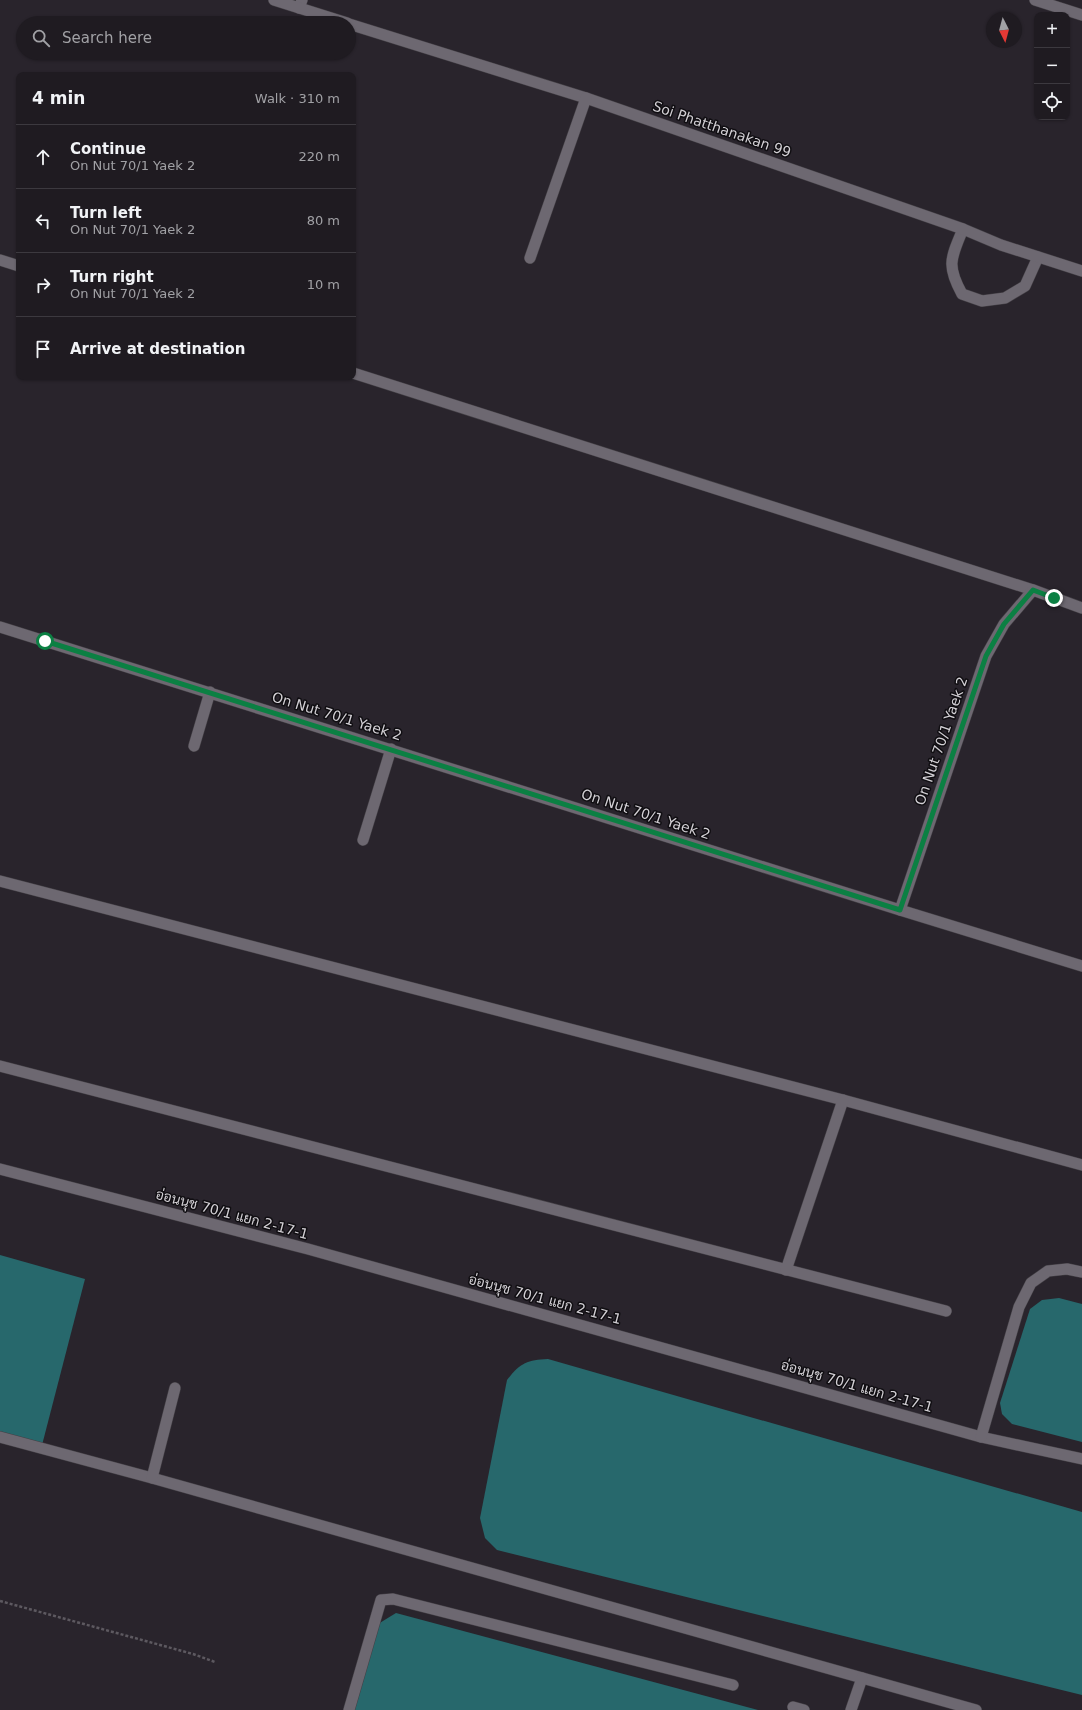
<!DOCTYPE html>
<meta charset="utf-8">
<style>
:root{--surface:#1f1b21;--page:#27242a;--text:#f1f3f6;--muted:#a1a1a5;--line:#3c393f}
body{margin:0;font-family:"DejaVu Sans",Sarabun,sans-serif;background:var(--page);color:var(--text)}
.controls{position:absolute;right:12px;top:12px;display:grid;overflow:hidden;border-radius:8px;box-shadow:0 1px 3px #0004}
.controls button{width:36px;height:36px;display:grid;place-items:center;padding:0;border:0;border-bottom:1px solid var(--line);background:var(--surface);color:var(--text);font:20px sans-serif}
.compass{position:absolute;left:986px;top:12px;width:36px;height:36px;border-radius:50%;background:var(--surface);box-shadow:0 1px 3px #0004;rotate:174deg}
.stop{position:absolute;width:12px;height:12px;margin:-9px;border:3px solid #0b8043;border-radius:50%;background:#fff}
.stop.end{background:#0b8043;border-color:#fff;box-shadow:0 1px 4px #0008}
.list{margin:0;padding:0;list-style:none}
h2{display:flex;justify-content:space-between;align-items:center;height:52px;margin:0;padding:0 16px;font-size:17px}
h2 small{font-size:13px;font-weight:400;color:var(--muted)}
.list li{display:grid;grid-template-columns:26px 1fr auto;gap:12px;align-items:center;box-sizing:border-box;height:64px;padding:0 16px;border-top:1px solid var(--line)}
.list b{display:block;font-size:15px;white-space:nowrap}
.list p{margin:0;font-size:13px;white-space:nowrap;color:var(--muted)}
.list em{font-size:13px;font-style:normal;color:var(--muted)}
.icon{flex:none;width:22px;height:22px;fill:none;stroke:currentColor;stroke-width:2;stroke-linecap:round;stroke-linejoin:round}
.map{position:relative;flex:none;width:1082px;height:1710px;overflow:hidden}
.search{position:absolute;background:var(--surface);box-shadow:0 1px 3px #0004;left:16px;top:16px;width:340px;height:44px;display:flex;align-items:center;gap:10px;box-sizing:border-box;padding:0 14px;border-radius:22px;color:var(--muted);font-size:15px}
.panel{position:absolute;background:var(--surface);box-shadow:0 1px 3px #0004;left:16px;top:72px;width:340px;height:308px;border-radius:8px}
.map>svg:first-child{display:block}
.water{fill:#27686c}
.lines{fill:none;stroke-linecap:round;stroke-linejoin:round}
.service-casing{stroke:#444046;stroke-width:12}
.minor-casing{stroke:#444046;stroke-width:12}
.path{stroke:#5d5960;stroke-width:2.5;stroke-dasharray:3 2;stroke-linecap:butt}
.service{stroke:#6d6871;stroke-width:11}
.minor{stroke:#6d6871;stroke-width:11}
.route{stroke:#0b8043;stroke-width:5}
.labels{text-anchor:middle;dominant-baseline:central;stroke-width:3;stroke-linejoin:round;paint-order:stroke}
.street-label{font-size:14px;fill:#d3d0d5;stroke:#100e12}
</style>
<div class="map">
<svg width="1082" height="1710" viewBox="0 0 1082 1710">
<rect width="100%" height="100%" fill="#29242c"/>
<g class="water">
<polygon points="0,1255 85,1279 41,1449 0,1437"/>
<polygon points="1059,1298 1082,1304 1082,1442 1012,1424 1002,1414 1000,1403 1030,1309 1042,1300"/>
<path d="M548 1359 1082 1512V1695L497 1550 485 1538 480 1518 507 1380C520 1363 527 1360 548 1359Z"/>
<polygon points="396,1613 758,1710 352,1710 378,1624"/>
</g>
<g class="lines">
<defs>
<g id="service">
<polyline points="299,8 302,0"/>
<path d="M963 229C951 258 946 265 962 294L982 301 1005 298 1025 286 1038 257"/>
<polyline points="194,746 210,692"/>
<polyline points="363,840 391,749"/>
</g>
<g id="minor">
<polyline points="274,0 347,23"/>
<polyline points="1035,0 1082,15"/>
<polyline points="349,24 586,98 963,229 1001,245 1082,271"/>
<polyline points="530,258 586,98"/>
<polyline points="0,260 19,266"/>
<polyline points="353,373 1033,590"/>
<polyline points="0,627 900,910 986,656 1004,624 1033,590 1082,608"/>
<polyline points="0,881 843,1100 1082,1165"/>
<polyline points="900,910 1082,966"/>
<polyline points="0,1066 946,1311"/>
<polyline points="0,1169 308,1249 981,1437 1082,1459"/>
<polyline points="786,1270 843,1100"/>
<polyline points="0,1437 152,1478 976,1710"/>
<polyline points="981,1437 1019,1307 1031,1283 1048,1271 1067,1269 1082,1272"/>
<polyline points="152,1478 175,1388"/>
<polyline points="793,1707 804,1710"/>
<polyline points="349,1710 381,1600 393,1599 733,1685"/>
<polyline points="851,1710 862,1678"/>
</g>
</defs>
<use href="#service" class="service-casing"/>
<use href="#minor" class="minor-casing"/>
<polyline class="path" points="0,1601 193,1654 215,1662"/>
<use href="#service" class="service"/>
<use href="#minor" class="minor"/>
</g>
<g class="lines">
<polyline class="route" points="45,641 900,910 986,656 1004,624 1033,590 1054,598"/>
</g>
<g class="labels">
<g class="street-label">
<text transform="translate(722 129) rotate(19)">Soi Phatthanakan 99</text>
<text transform="translate(337 716) rotate(17)">On Nut 70/1 Yaek 2</text>
<text transform="translate(941 741) rotate(-71)">On Nut 70/1 Yaek 2</text>
<text transform="translate(646 814) rotate(18)">On Nut 70/1 Yaek 2</text>
<text transform="translate(232 1214) rotate(15)">อ่อนนุช 70/1 แยก 2-17-1</text>
<text transform="translate(545 1299) rotate(15)">อ่อนนุช 70/1 แยก 2-17-1</text>
<text transform="translate(857 1386) rotate(16)">อ่อนนุช 70/1 แยก 2-17-1</text>
</g>
</g>
</svg>
<div class="controls">
<button>+</button>
<button>−</button>
<button><svg class="icon" aria-label="locate" viewBox="0 0 24 24"><circle cx="12" cy="12" r="6"/><path d="M12 2v4M12 18v4M2 12h4M18 12h4"/></svg></button>
</div>
<svg class="compass" viewBox="-18 -18 36 36"><path d="M0-13l5 13h-10z" fill="#e53935"/><path d="M0 13l5-13h-10z" fill="#a1a1a5"/></svg>
<div class="stop" style="left:45px;top:641px"></div>
<div class="stop end" style="left:1054px;top:598px"></div>
<div class="search"><svg class="icon" aria-label="search" viewBox="0 0 24 24"><circle cx="10" cy="10" r="6"/><path d="M15 15l6 6"/></svg>Search here</div>
<section class="panel">
<h2>4 min<small>Walk · 310 m</small></h2>
<ul class="list">
<li><svg class="icon" aria-label="ahead" viewBox="0 0 24 24"><path d="M12 20V5M6 11l6-6 6 6"/></svg><div><b>Continue</b><p>On Nut 70/1 Yaek 2</p></div><em>220 m</em></li>
<li><svg class="icon" aria-label="left" viewBox="0 0 24 24"><path d="M17 20v-9H6M10 6l-5 5 5 5"/></svg><div><b>Turn left</b><p>On Nut 70/1 Yaek 2</p></div><em>80 m</em></li>
<li><svg class="icon" aria-label="right" viewBox="0 0 24 24"><path d="M7 20v-9h11M14 6l5 5-5 5"/></svg><div><b>Turn right</b><p>On Nut 70/1 Yaek 2</p></div><em>10 m</em></li>
<li><svg class="icon" aria-label="arrive" viewBox="0 0 24 24"><path d="M6 21V4h12l-3 4 3 4H6"/></svg><div><b>Arrive at destination</b></div></li>
</ul>
</section>
</div>
